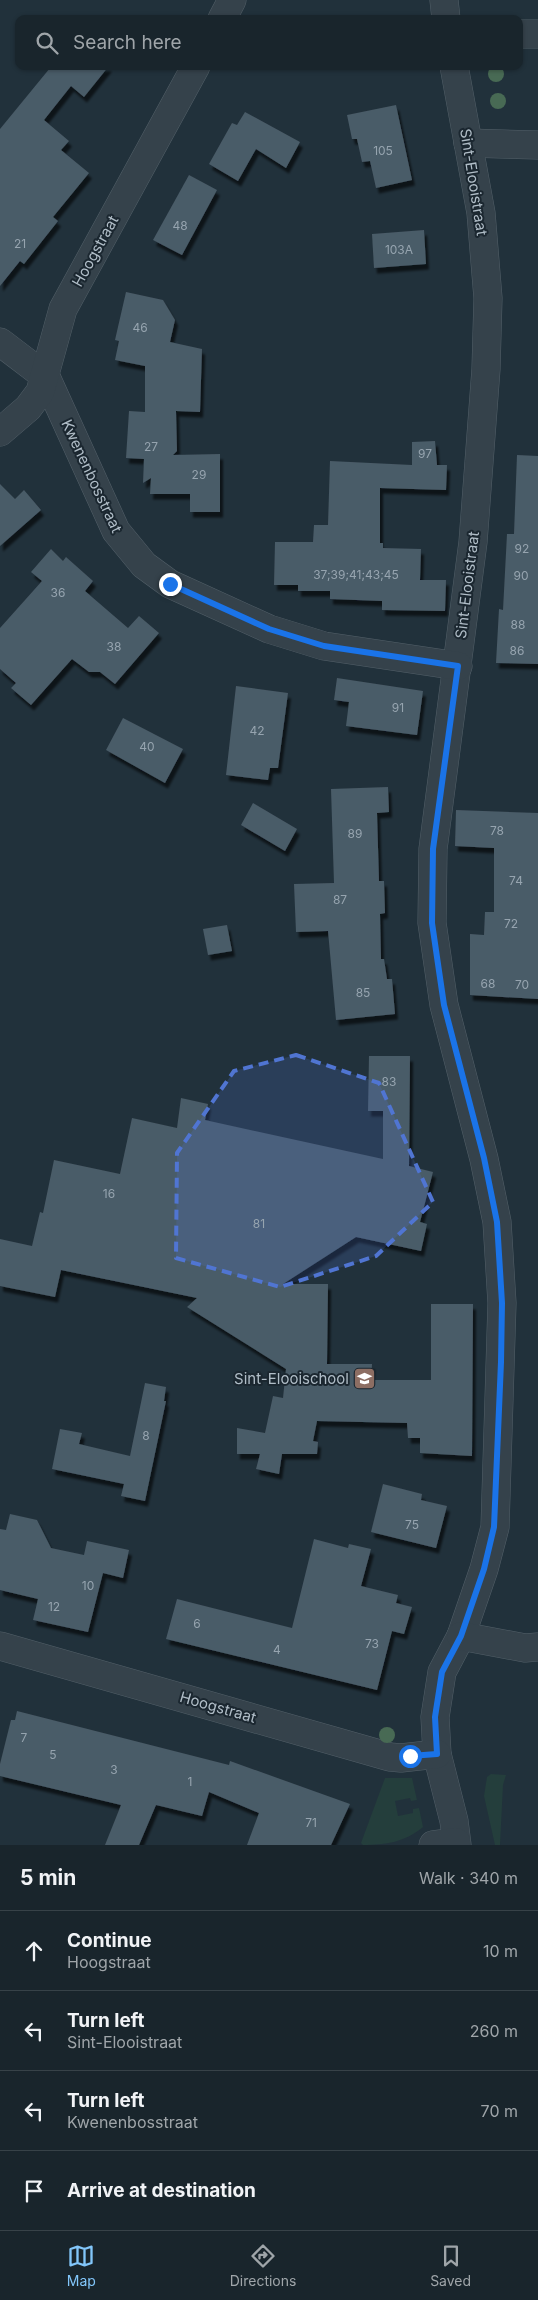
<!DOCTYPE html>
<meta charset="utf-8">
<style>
:root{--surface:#19252c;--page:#222d34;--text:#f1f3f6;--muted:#9fa5a9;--line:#374248;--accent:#82c6fa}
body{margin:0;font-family:Inter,sans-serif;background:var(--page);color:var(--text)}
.stop{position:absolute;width:15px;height:15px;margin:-11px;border:4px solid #1a73e8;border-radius:50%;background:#fff}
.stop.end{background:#1a73e8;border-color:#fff;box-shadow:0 1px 5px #0008}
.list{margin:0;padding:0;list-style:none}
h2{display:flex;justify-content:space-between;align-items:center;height:65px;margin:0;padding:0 20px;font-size:21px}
h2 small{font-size:16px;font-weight:400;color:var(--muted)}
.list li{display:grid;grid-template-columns:32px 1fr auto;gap:15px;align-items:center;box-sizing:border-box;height:80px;padding:0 20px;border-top:1px solid var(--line)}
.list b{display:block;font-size:19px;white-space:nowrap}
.list p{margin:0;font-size:16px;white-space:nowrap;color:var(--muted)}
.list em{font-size:16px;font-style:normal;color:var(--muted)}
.icon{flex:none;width:28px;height:28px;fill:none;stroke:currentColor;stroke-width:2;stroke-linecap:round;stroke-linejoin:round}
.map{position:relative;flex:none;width:538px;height:1845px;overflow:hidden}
.search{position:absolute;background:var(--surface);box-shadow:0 1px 4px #0004;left:15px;right:15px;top:15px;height:55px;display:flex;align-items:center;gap:12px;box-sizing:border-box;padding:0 18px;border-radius:10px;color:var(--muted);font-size:19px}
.sheet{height:385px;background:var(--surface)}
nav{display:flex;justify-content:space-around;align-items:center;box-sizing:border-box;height:70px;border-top:1px solid var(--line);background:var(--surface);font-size:14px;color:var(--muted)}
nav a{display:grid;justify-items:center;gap:2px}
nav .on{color:var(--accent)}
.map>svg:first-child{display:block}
.green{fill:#243e3c}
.building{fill:#4a5b67;filter:url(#shadow)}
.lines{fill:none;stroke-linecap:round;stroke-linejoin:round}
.minor-casing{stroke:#536069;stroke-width:29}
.minor{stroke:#35424b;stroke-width:28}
.tree{fill:#486a54}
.route{stroke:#1a73e8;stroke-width:6}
.marked{fill:#5075d2;fill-opacity:0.2;stroke:#5075d2;stroke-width:4;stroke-dasharray:10 6;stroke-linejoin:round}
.labels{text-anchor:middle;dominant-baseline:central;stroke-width:4;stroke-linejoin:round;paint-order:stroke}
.number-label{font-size:12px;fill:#96a4af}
.street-label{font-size:15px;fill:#b0bdc7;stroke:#1b2730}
.poi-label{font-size:15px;fill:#b0bdc7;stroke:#1b2730;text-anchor:end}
</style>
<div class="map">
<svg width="538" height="1845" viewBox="0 0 538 1845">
<defs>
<filter id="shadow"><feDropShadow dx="3" dy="5.5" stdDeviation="1" flood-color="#0009"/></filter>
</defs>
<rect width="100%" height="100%" fill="#21313b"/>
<g class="green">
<polygon points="491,1774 506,1775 503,1785 500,1845 495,1845 484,1796 487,1777"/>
<path d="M385 1778H412L417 1800 411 1801 410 1798 395 1801 398 1816 413 1813V1809L419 1808 423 1827C405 1842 386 1845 363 1845L361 1843Z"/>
</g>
<g class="building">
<polygon points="48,66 109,66 84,97 71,86 44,120 69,141 61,150 89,173 53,217 58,221 24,264 20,261 0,286 0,129 50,68"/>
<polygon points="396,105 412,180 376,188 370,161 362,162 357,139 352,139 347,115"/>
<polygon points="245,112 300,142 286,168 256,149 238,181 209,164 232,123 237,125"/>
<polygon points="189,175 217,190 182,255 153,240"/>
<polygon points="424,230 426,264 374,268 372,234"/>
<polygon points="126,292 163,300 175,320 170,342 202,349 200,412 176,411 177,451 173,455 220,454 220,512 190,512 190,494 150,494 151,478 143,483 144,459 126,458 129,411 145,412 145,366 115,360 119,341 115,340"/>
<polygon points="435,441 437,465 447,465 446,490 380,488 380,543 383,543 383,548 421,549 420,580 446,580 445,611 382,610 382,601 330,599 330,591 298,591 298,585 274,585 275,542 313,542 314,525 328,525 330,461 412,465 412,442"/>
<polygon points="517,455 538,456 538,664 496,663 499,609 503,610 507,534 514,534"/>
<polygon points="0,484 15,499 24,490 41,510 0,546"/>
<polygon points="51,549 63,561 66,557 93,581 85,591 128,628 139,616 159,633 115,684 100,672 89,672 72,659 31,705 11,688 16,683 0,669 0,628 42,581 31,572"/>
<polygon points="337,678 423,691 417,735 346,726 349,702 334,700"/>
<polygon points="236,686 288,693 278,768 270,768 268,780 226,775"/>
<polygon points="123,718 183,749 165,783 106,750"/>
<polygon points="388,787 389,812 377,813 379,881 384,881 385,913 380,914 381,959 384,959 387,979 392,979 395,1014 336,1020 328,931 296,932 294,884 334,883 331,789"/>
<polygon points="253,803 297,829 285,851 241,825"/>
<polygon points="456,810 538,813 538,999 470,995 470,934 484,935 485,912 494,912 494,848 455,846"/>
<polygon points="227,925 232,951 208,955 203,929"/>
<polygon points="369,1056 410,1056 409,1166 433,1172 420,1222 427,1224 421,1251 356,1237 283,1284 328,1284 327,1364 372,1364 371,1380 431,1380 431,1304 473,1304 472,1456 420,1453 420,1438 408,1438 407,1423 317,1421 313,1441 318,1442 317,1454 282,1454 279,1474 256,1469 260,1454 237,1454 237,1428 265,1433 273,1396 283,1398 286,1369 187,1307 197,1298 61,1270 55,1297 0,1286 0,1239 32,1246 40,1212 43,1213 54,1160 120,1174 132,1118 177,1128 181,1098 208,1104 205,1120 383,1159 383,1111 368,1111"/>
<polygon points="145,1383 166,1387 164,1401 166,1401 145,1501 121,1496 124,1484 52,1469 60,1429 82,1433 79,1444 130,1456"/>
<polygon points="383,1484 422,1494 421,1500 447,1506 436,1548 371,1532"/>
<polygon points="10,1514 37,1520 51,1548 84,1555 87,1541 129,1550 123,1578 103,1573 88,1632 33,1620 38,1599 0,1590 0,1529 6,1530"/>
<polygon points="314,1539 348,1548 349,1544 371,1549 361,1586 398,1595 396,1603 412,1607 404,1634 392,1631 377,1690 166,1639 177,1599 292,1628"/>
<polygon points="17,1711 229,1765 230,1761 350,1804 331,1845 247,1845 259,1813 209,1792 202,1816 156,1805 139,1845 105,1845 121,1805 0,1776 0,1764 11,1720 15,1720"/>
</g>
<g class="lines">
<defs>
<g id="minor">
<polyline points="444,0 446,19"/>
<polyline points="222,19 232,0"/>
<polyline points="519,34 538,34"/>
<polyline points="454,66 481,213 488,298 486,369 473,542 433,849 432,923 444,1005 484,1159 497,1222 502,1303 495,1527 484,1569 461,1636 442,1672 435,1717 437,1754 454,1821 457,1845"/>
<polyline points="468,143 538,145"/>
<polyline points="0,342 46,377 116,531 144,565 170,584 269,629 324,646 458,666"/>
<polyline points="0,432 28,408 40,392 63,309 196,66"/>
<polyline points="461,1636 525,1648 538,1647"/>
<polyline points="0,1646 390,1757 401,1758 437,1754"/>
<polyline points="433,1845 456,1842"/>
</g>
</defs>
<use href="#minor" class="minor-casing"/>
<use href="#minor" class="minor"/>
</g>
<g class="tree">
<circle cx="496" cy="74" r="8"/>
<circle cx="498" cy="101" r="8"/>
<circle cx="387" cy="1735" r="8"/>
</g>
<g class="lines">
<polyline class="route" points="170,584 269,629 324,646 458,666 433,849 432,923 444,1005 484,1158 497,1222 502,1303 501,1362 494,1527 484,1569 461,1636 442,1672 435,1717 437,1754 410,1756"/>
</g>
<path class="marked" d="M296 1055 379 1083 433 1202 376 1256 280 1287 176 1258 177 1153 234 1071Z"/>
<defs>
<symbol id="school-square" viewBox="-11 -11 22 22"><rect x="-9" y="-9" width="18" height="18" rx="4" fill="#8d6e63" stroke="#1b2730"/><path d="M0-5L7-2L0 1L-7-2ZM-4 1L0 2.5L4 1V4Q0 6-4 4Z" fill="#fff"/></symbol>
</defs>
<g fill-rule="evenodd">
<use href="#school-square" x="352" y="1366" width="25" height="25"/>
</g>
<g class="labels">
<g class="number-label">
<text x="383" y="150">105</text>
<text x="180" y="225">48</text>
<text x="20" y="243">21</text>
<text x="399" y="249">103A</text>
<text x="140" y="327">46</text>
<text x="151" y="446">27</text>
<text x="425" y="453">97</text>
<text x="199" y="474">29</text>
<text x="522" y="548">92</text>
<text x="356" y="574">37;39;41;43;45</text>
<text x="521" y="575">90</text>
<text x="58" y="592">36</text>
<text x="518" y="624">88</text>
<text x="114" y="646">38</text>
<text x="517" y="650">86</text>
<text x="398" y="707">91</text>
<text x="257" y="730">42</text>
<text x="147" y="746">40</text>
<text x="497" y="830">78</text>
<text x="355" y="833">89</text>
<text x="516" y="880">74</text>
<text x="340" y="899">87</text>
<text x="511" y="923">72</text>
<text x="488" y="983">68</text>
<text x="522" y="984">70</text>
<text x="363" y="992">85</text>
<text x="389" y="1081">83</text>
<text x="109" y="1193">16</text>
<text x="259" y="1223">81</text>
<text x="146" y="1435">8</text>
<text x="412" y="1524">75</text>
<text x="88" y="1585">10</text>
<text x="54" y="1606">12</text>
<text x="197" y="1623">6</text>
<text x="372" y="1643">73</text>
<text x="277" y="1649">4</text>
<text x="24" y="1737">7</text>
<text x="53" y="1754">5</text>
<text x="114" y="1769">3</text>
<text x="190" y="1781">1</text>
<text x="311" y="1822">71</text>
</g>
<g class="street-label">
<text transform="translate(474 182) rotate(81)">Sint-Elooistraat</text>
<text transform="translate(95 251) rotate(-61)">Hoogstraat</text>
<text transform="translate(92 476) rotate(65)">Kwenenbosstraat</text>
<text transform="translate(467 585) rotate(-83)">Sint-Elooistraat</text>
<text transform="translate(218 1707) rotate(16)">Hoogstraat</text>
</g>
<g class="poi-label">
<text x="349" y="1378">Sint-Elooischool</text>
</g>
</g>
</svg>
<div class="stop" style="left:410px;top:1756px"></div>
<div class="stop end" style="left:170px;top:584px"></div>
<div class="search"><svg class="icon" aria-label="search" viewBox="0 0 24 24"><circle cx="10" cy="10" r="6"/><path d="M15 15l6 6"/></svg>Search here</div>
</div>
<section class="sheet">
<h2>5 min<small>Walk · 340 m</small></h2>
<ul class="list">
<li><svg class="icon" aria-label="ahead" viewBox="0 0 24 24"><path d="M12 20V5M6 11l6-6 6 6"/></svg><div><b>Continue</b><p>Hoogstraat</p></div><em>10 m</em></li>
<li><svg class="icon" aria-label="left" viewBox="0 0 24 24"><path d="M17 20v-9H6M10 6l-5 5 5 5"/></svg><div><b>Turn left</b><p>Sint-Elooistraat</p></div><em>260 m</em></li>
<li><svg class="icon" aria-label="left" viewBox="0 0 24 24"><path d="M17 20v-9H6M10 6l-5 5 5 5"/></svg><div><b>Turn left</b><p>Kwenenbosstraat</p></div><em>70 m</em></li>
<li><svg class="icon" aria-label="arrive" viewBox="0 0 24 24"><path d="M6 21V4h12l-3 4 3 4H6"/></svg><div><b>Arrive at destination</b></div></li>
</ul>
</section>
<nav>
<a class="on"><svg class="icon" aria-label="map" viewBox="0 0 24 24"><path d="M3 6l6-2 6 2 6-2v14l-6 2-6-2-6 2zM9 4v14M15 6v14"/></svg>Map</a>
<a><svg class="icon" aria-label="directions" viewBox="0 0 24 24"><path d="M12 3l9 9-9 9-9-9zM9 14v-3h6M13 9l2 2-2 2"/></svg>Directions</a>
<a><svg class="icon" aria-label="saved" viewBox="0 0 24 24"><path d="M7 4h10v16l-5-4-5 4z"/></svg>Saved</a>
</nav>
